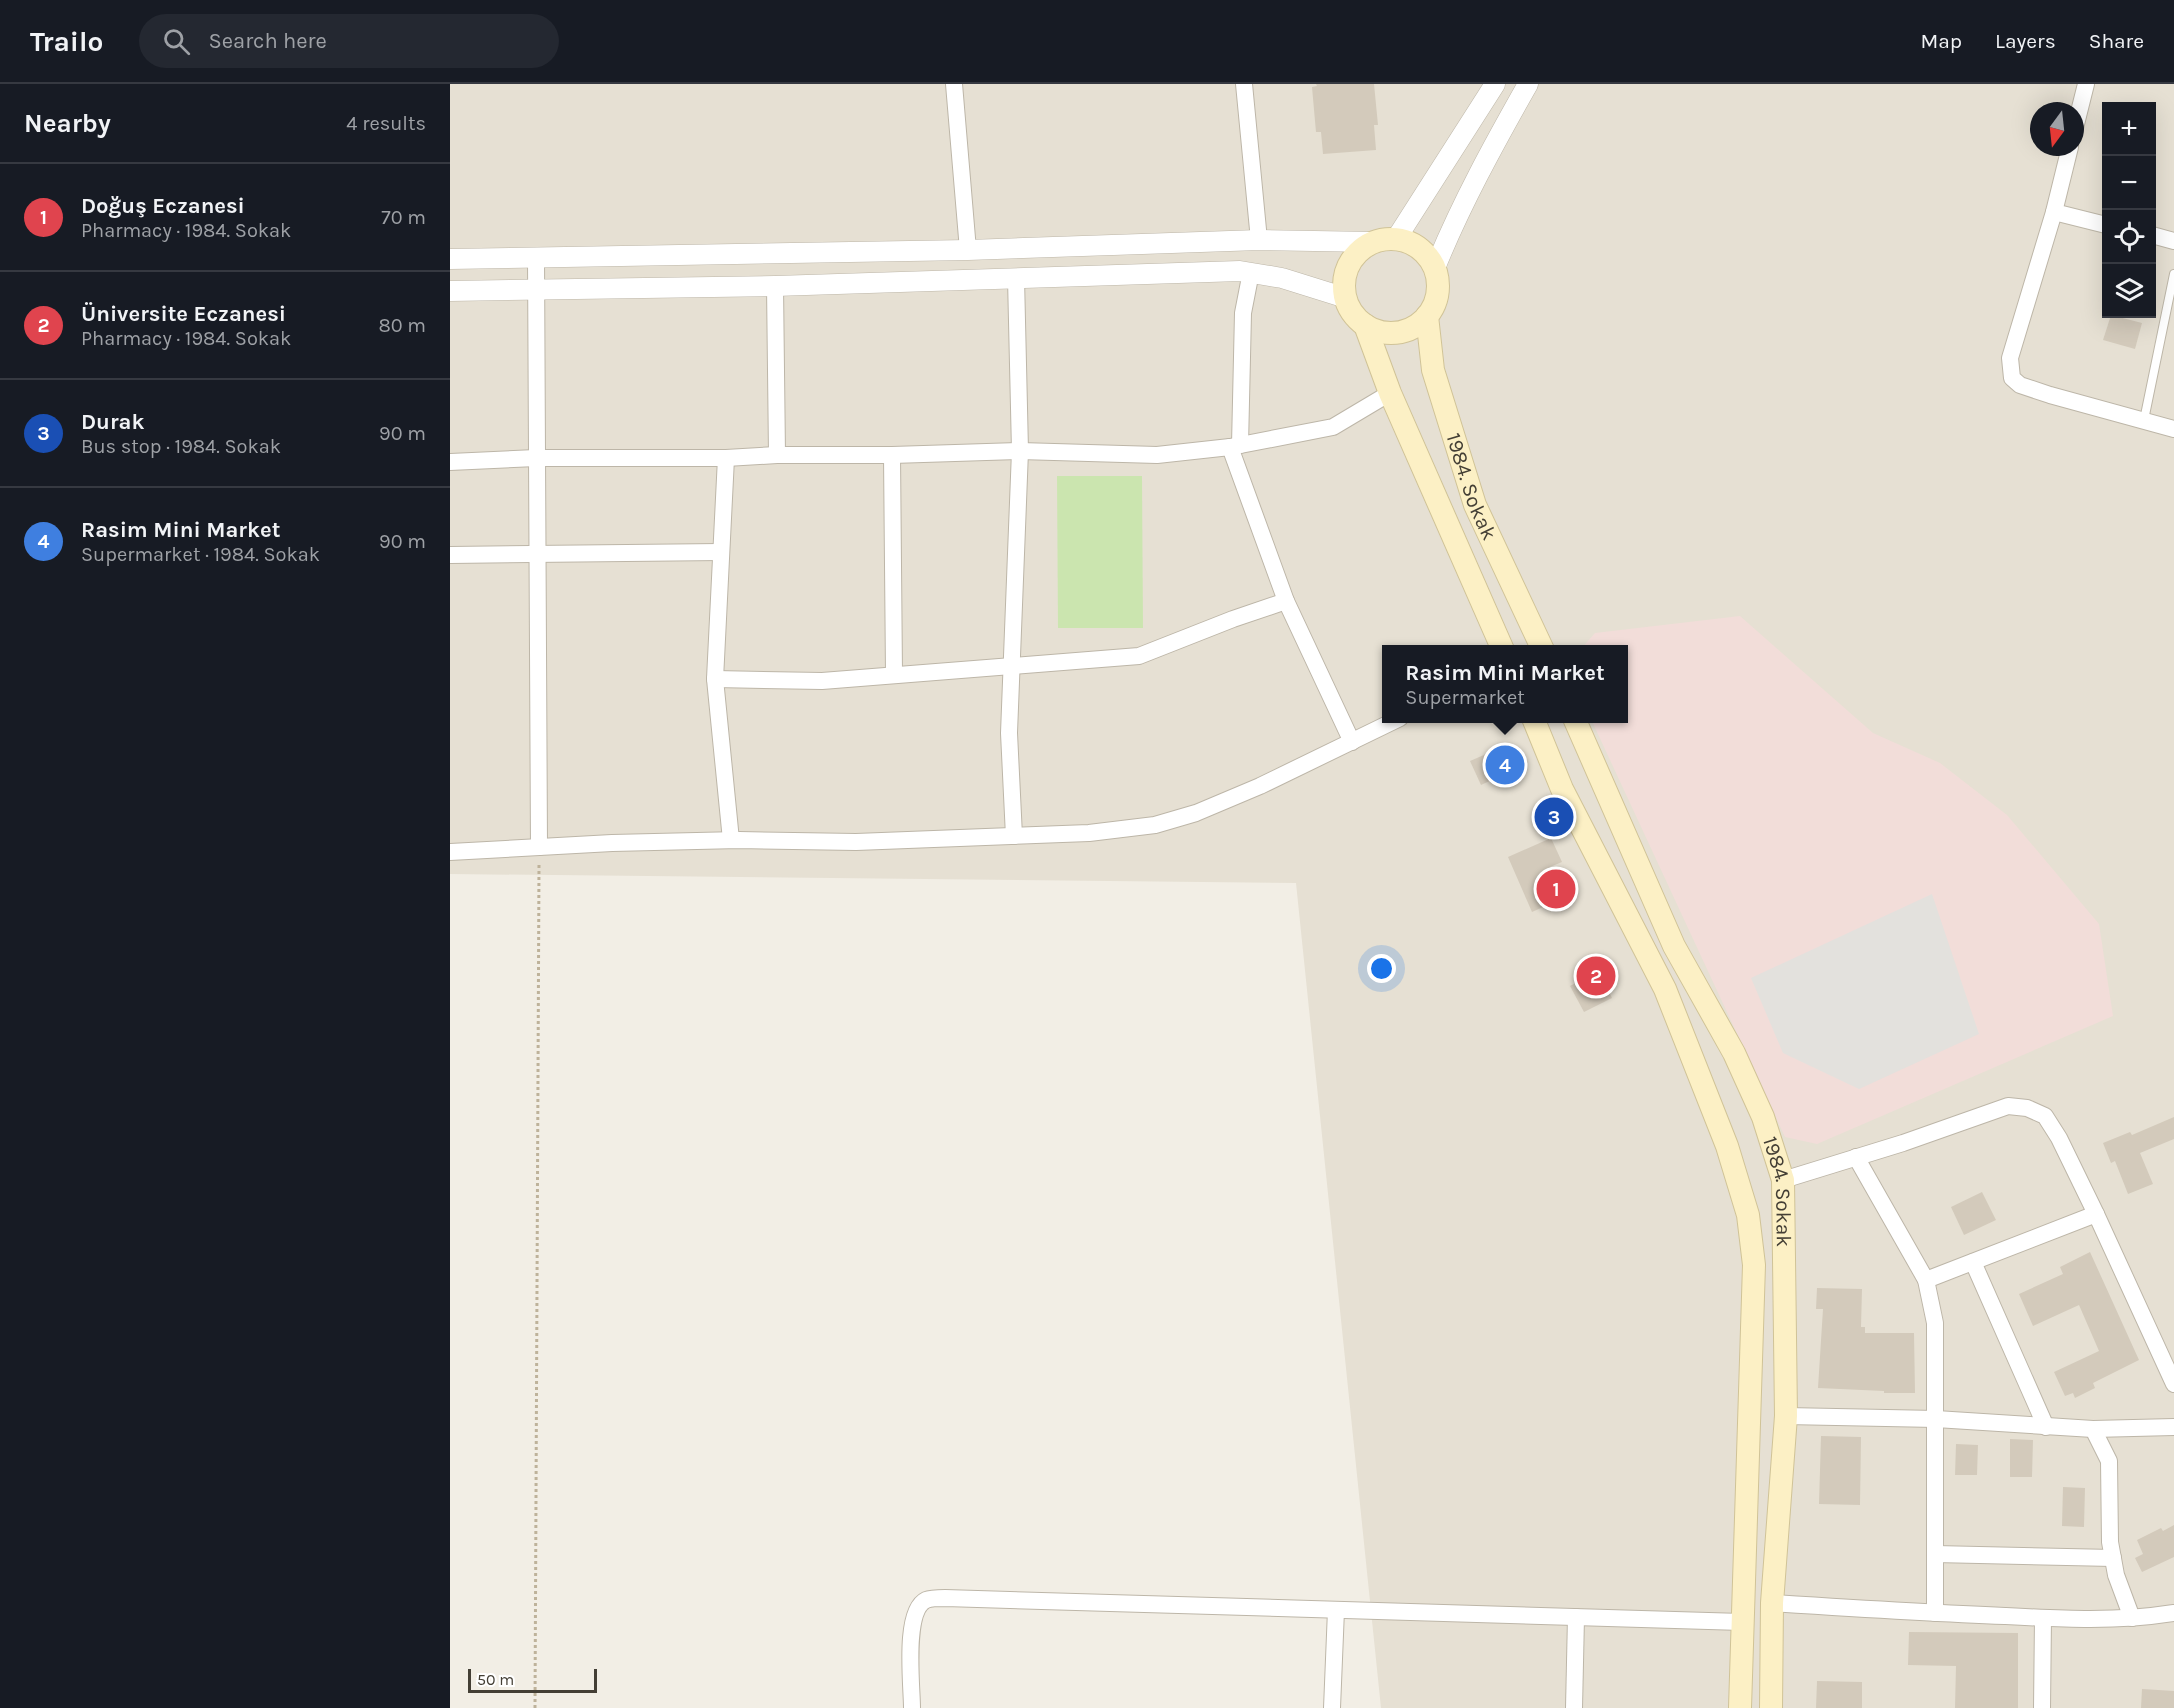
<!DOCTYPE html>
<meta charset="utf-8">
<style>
:root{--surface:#171b24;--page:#242831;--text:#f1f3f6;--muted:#9ea1a6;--line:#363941;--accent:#0f766e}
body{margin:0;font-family:Karla,sans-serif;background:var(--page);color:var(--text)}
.controls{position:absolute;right:18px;top:18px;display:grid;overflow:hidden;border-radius:0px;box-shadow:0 6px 24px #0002}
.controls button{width:54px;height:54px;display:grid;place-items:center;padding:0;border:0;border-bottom:2px solid var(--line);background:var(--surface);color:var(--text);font:30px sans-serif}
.compass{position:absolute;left:1580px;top:18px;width:54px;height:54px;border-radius:50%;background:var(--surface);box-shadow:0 6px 24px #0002;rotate:195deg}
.scale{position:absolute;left:18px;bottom:15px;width:129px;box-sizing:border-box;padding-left:6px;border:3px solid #443f35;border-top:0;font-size:16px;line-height:21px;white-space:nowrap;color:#443f35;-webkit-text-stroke:4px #fff;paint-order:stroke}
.you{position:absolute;left:932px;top:885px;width:21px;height:21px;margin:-15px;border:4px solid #fff;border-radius:50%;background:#1a73e8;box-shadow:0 0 0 9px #1a73e833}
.badge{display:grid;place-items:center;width:39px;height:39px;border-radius:50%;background:var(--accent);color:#fff;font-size:20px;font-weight:700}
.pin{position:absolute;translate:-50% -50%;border:3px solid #fff;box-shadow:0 2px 6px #0006}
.popup{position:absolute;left:932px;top:561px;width:246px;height:78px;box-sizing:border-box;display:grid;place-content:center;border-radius:0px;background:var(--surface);filter:drop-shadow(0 2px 4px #0005);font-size:20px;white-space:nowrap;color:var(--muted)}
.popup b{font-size:22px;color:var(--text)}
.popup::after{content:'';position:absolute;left:50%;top:100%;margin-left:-12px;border:12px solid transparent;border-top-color:var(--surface)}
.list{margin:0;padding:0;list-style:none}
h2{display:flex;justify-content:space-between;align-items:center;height:78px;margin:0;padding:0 24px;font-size:26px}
h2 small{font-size:20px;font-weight:400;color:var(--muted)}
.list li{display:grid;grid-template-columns:39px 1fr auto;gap:18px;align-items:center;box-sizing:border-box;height:108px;padding:0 24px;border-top:2px solid var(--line)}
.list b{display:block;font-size:22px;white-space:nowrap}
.list p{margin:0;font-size:20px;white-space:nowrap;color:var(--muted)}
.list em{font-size:20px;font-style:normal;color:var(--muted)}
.icon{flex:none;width:33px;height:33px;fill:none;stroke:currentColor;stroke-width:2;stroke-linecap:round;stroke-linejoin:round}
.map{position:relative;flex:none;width:1724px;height:1624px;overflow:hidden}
header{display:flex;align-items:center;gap:36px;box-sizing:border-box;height:84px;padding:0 30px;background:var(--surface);border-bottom:2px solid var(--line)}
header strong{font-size:28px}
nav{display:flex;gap:33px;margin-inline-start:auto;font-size:21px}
.search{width:420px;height:54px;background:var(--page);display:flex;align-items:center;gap:15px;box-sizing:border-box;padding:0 21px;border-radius:33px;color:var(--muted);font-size:22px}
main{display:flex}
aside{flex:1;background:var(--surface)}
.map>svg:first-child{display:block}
.residential{fill:#e6e0d3;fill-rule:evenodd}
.medical{fill:#f2ddd9}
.green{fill:#cbe5af}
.parking{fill:#e3e1dd}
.building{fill:#d3cabb}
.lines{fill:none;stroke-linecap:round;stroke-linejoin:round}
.service-casing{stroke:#bdb6a8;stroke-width:10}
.minor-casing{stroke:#bdb6a8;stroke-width:18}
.tertiary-casing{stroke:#bdb6a8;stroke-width:21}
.secondary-casing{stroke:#d0c397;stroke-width:24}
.path{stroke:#beb29a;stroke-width:3;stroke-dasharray:3 3;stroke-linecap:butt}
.service{stroke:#fff;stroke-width:8}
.minor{stroke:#fff;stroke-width:16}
.tertiary{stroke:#fff;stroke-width:20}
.secondary{stroke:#fcf0c5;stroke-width:22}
.labels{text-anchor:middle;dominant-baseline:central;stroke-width:5;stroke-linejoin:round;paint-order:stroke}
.street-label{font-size:21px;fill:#443f35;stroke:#fff}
</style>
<header>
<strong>Trailo</strong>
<div class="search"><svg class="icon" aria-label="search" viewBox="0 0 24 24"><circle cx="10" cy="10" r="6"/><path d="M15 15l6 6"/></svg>Search here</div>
<nav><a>Map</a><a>Layers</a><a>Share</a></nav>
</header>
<main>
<aside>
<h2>Nearby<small>4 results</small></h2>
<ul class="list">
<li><span class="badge" style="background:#e0444e">1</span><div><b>Doğuş Eczanesi</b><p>Pharmacy · 1984. Sokak</p></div><em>70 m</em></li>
<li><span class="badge" style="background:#e0444e">2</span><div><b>Üniversite Eczanesi</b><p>Pharmacy · 1984. Sokak</p></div><em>80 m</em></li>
<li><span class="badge" style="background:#1a4fb4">3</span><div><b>Durak</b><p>Bus stop · 1984. Sokak</p></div><em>90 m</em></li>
<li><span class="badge" style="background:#3f7fe0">4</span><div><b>Rasim Mini Market</b><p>Supermarket · 1984. Sokak</p></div><em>90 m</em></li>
</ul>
</aside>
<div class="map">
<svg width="1724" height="1624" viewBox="0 0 1724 1624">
<rect width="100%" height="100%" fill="#f2eee5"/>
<path class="residential" d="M0 0H1724V1624H931L846 799 0 790ZM1656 22H1702V230H1656ZM1589 27H1625V63H1589ZM936 566H1174V634H936Z"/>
<polygon class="medical" points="1290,532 1423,649 1490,679 1557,731 1649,840 1663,932 1367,1060 1335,1053 1141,635 1174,634 1174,566 1130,566 1145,549"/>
<polygon class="green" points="607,392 692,392 693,544 608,544"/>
<polygon class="parking" points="1482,810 1529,950 1409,1005 1333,969 1301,894"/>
<g class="building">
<polygon points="866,0 924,0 928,41 924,41 926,66 873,70 871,48 866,48 862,3 867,2"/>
<polygon points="1661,231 1692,239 1685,265 1653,256"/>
<polygon points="1050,664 1061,687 1031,701 1020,677"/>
<polygon points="1101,754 1112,778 1100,783 1113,814 1082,828 1058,773"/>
<polygon points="1148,887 1162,914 1134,928 1120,902"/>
<polygon points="1724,1033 1724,1055 1690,1069 1703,1100 1678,1110 1665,1077 1661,1079 1653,1059 1680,1048 1682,1051"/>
<polygon points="1532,1108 1546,1136 1514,1151 1501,1123"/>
<polygon points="1640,1168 1689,1276 1643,1299 1645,1304 1625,1314 1623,1309 1615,1312 1604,1288 1649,1267 1629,1221 1583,1242 1569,1210 1613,1190 1610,1183"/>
<polygon points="1367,1204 1412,1205 1411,1243 1415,1243 1415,1249 1464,1249 1465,1309 1434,1309 1434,1307 1368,1304 1373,1225 1366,1225"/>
<polygon points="1371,1352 1411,1353 1410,1421 1369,1420"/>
<polygon points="1560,1355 1583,1356 1582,1393 1560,1393"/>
<polygon points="1506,1360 1528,1361 1527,1391 1505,1391"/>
<polygon points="1613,1403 1635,1404 1634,1443 1612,1442"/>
<polygon points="1724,1441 1724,1473 1692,1488 1685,1474 1693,1470 1687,1456 1711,1444 1713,1447"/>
<polygon points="1459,1548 1568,1549 1568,1624 1505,1624 1506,1582 1458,1581"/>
<polygon points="1367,1597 1412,1598 1412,1624 1366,1624"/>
<polygon points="1692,1605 1724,1607 1724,1624 1691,1624"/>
</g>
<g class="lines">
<defs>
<polyline id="service" points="1694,336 1724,190"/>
<g id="minor">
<polyline points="504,0 518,166"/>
<polyline points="794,0 809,156"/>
<polyline points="1625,44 1636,0"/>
<polyline points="1620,63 1604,128 1656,141"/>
<polyline points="1604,128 1560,274 1562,294 1570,301 1600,311 1724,345"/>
<polyline points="1702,151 1724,157"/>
<polyline points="86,173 89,763"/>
<polyline points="325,202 327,371"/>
<polyline points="790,361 793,229 801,188"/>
<polyline points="780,363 836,517 902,658"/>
<polyline points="442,371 444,590"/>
<polyline points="276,374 265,595 281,756"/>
<polyline points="0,378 86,374 276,374 327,371 442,371 570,367 707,371 780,363 883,343 940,309"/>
<polyline points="0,471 271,468"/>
<polyline points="265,595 372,597 689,572 783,535 836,517"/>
<polyline points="564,752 559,649 570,367 566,194"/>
<polyline points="0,768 162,759 289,756 406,758 639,749 705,741 746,729 810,702 950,634"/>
<polyline points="1406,1073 1476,1196 1485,1239 1485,1529"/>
<polyline points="1333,1096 1453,1059 1558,1022 1577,1024 1595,1032 1609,1054 1646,1130 1724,1300"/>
<polyline points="1523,1178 1596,1343"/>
<polyline points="1476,1196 1646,1130"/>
<polyline points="1336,1332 1486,1335 1643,1345 1724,1343"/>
<polyline points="1643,1345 1659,1377 1660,1458 1666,1491 1682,1534"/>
<polyline points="1485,1470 1663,1474"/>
<path d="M1322 1519C1400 1524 1478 1529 1555 1532 1612 1535 1668 1538 1724 1529"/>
<path d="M462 1624C462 1602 453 1527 476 1516 481 1514 489 1514 495 1514L1292 1538"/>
<polyline points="882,1624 886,1526"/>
<polyline points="1124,1624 1126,1533"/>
<polyline points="1592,1624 1593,1534"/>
</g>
<g id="tertiary">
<polyline points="946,155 1045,0"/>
<polyline points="0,175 518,166 809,156 923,158"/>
<path d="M985 184C1011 120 1044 60 1078 0"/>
<polyline points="0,207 325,202 790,187 832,194 896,214"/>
</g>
<g id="secondary">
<circle cx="941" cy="202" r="47"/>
<path id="s1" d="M977 232 983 286 1025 421 1093 566"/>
<polyline points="915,241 940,309 1053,566"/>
<polyline points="1083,634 1112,705 1215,905 1277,1062 1298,1131 1304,1181 1290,1624"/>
<path id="s2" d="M1124 634 1224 862 1284 969 1313 1033 1333 1096 1336 1332 1322 1519 1321 1624"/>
</g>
</defs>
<use href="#service" class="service-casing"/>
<use href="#minor" class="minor-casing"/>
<use href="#tertiary" class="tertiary-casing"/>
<use href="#secondary" class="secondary-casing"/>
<polyline class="path" points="85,1624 89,780"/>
<use href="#service" class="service"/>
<use href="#minor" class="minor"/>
<use href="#tertiary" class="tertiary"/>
<use href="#secondary" class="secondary"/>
</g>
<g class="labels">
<g class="street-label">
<text stroke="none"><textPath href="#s1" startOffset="177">1984. Sokak</textPath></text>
<text stroke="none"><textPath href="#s2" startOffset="519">1984. Sokak</textPath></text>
</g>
</g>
</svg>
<div class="controls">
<button>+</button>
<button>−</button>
<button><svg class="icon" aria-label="locate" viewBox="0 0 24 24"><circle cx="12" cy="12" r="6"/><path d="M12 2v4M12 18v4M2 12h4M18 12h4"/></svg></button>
<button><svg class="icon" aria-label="layers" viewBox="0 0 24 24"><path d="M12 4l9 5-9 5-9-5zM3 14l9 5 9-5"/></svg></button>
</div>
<svg class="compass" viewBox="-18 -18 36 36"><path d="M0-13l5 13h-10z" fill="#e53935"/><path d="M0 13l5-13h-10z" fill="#9ea1a6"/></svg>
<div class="scale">50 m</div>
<div class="you"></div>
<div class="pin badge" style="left:1106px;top:805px;background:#e0444e">1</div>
<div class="pin badge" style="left:1146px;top:892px;background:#e0444e">2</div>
<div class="pin badge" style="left:1104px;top:733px;background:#1a4fb4">3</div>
<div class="pin badge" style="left:1055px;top:681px;background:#3f7fe0">4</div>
<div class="popup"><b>Rasim Mini Market</b>Supermarket</div>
</div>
</main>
